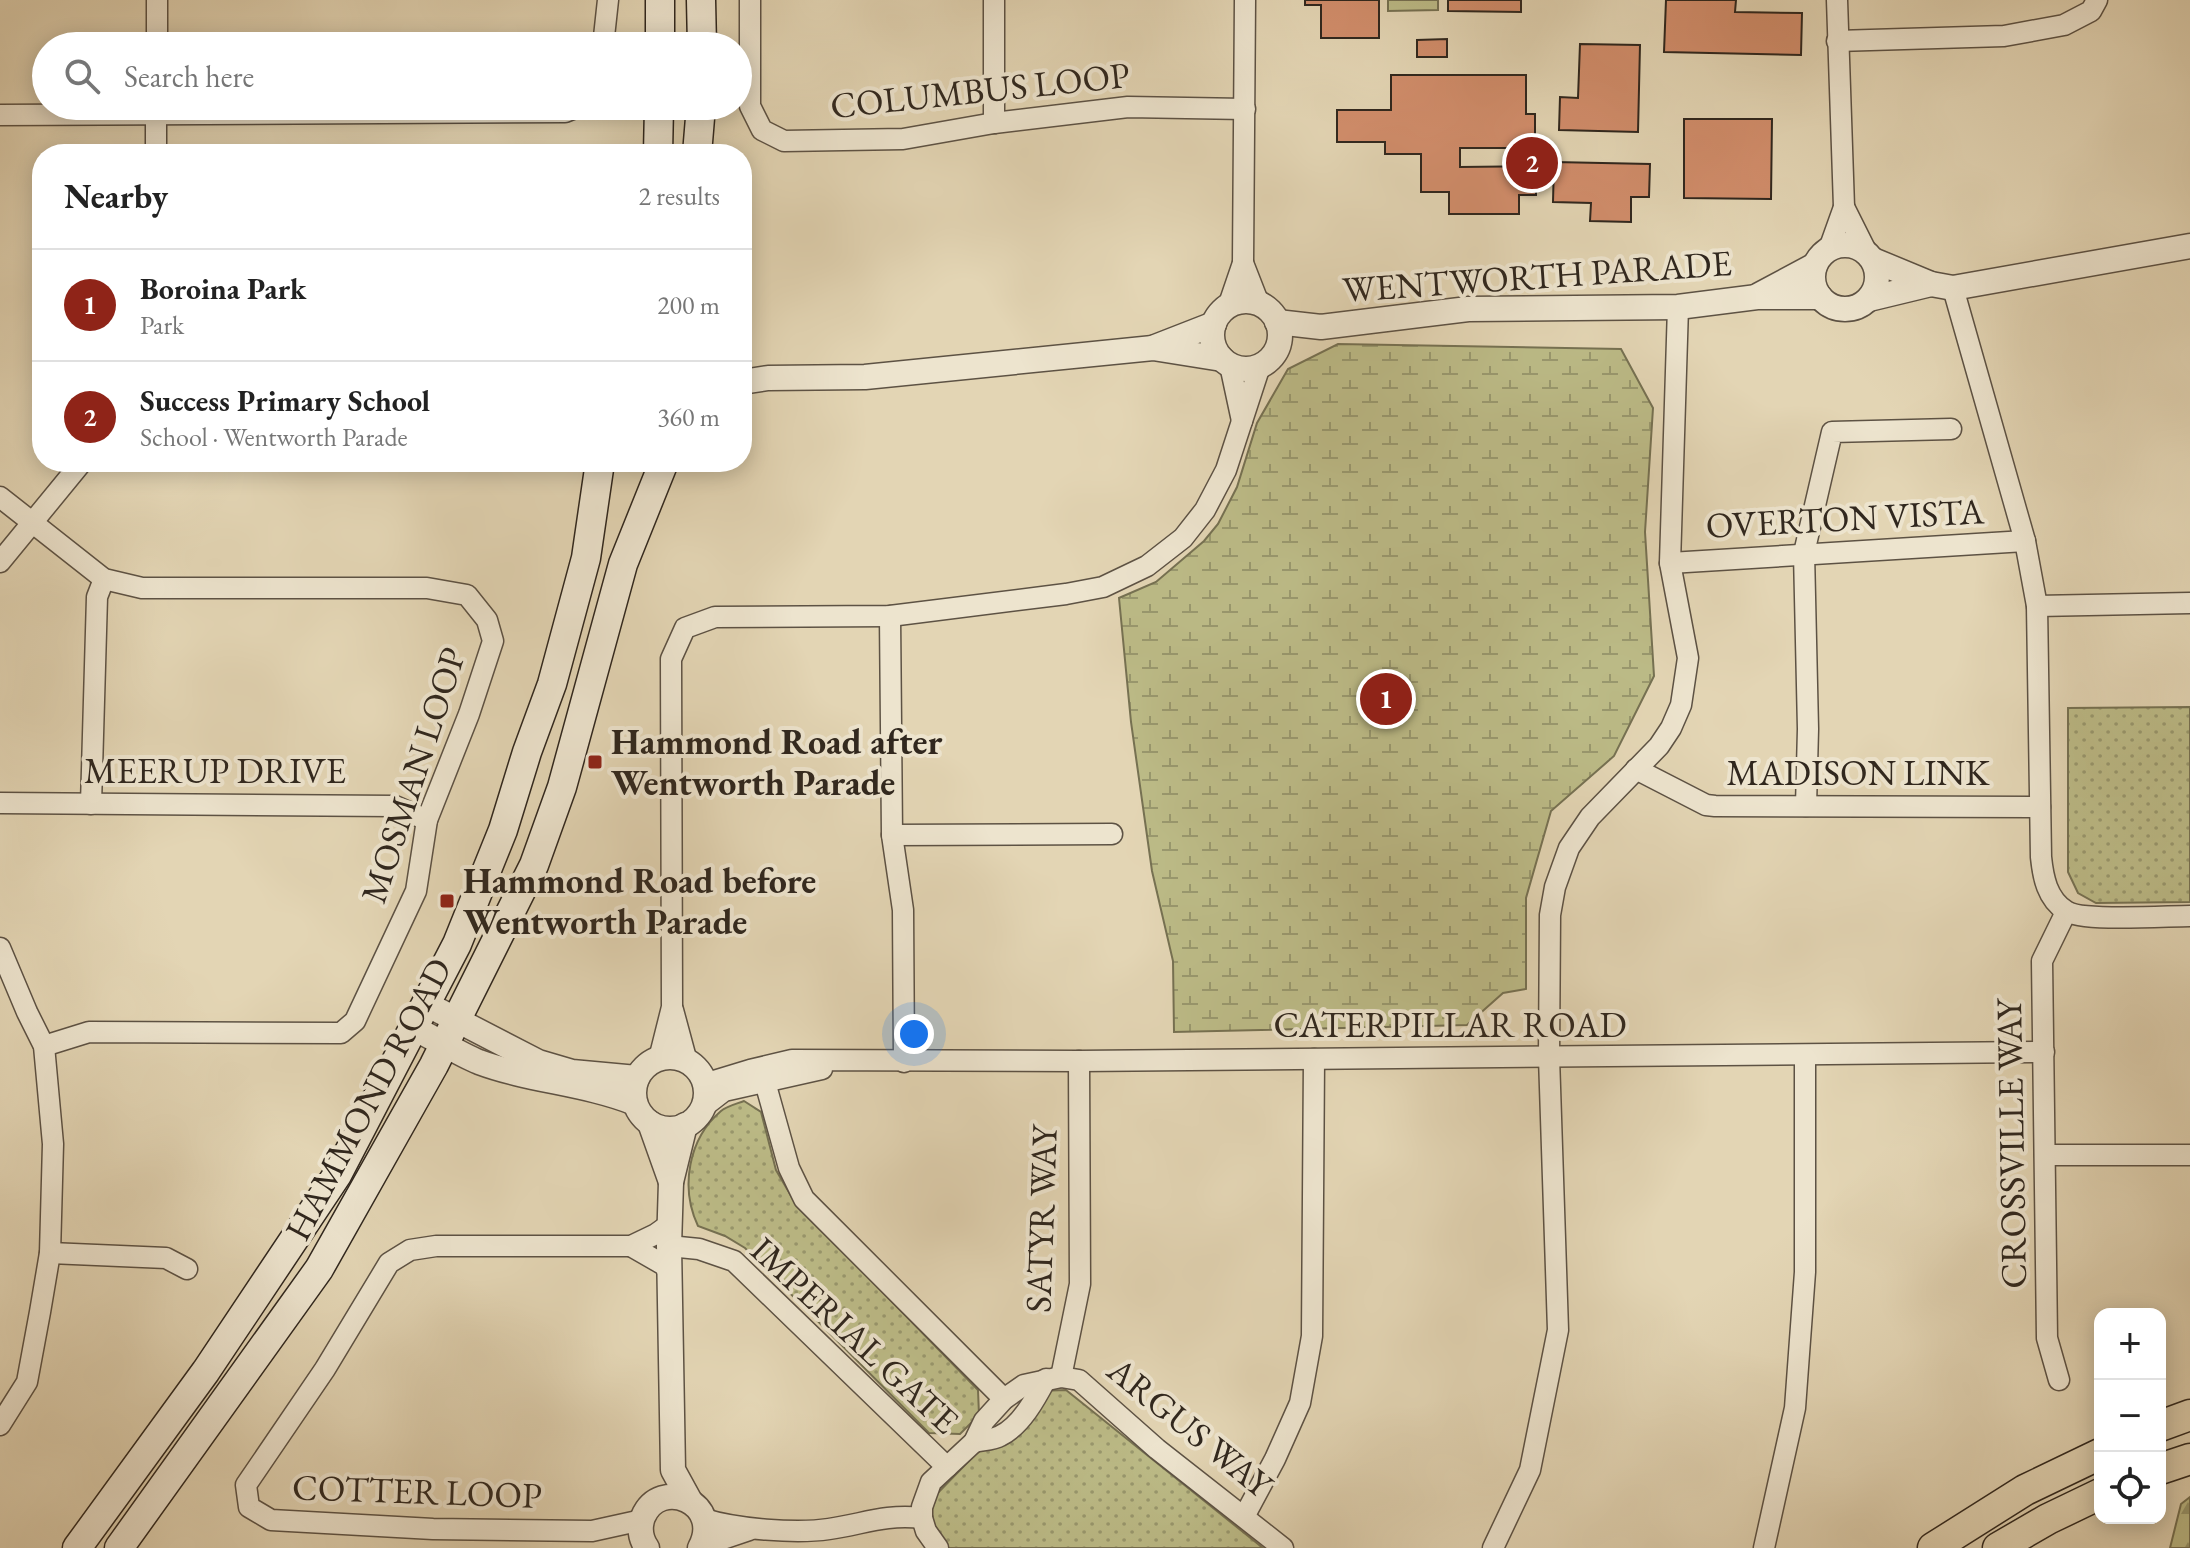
<!DOCTYPE html>
<meta charset="utf-8">
<style>
:root{--surface:#fff;--page:#f2f2f2;--text:#222;--muted:#767676;--line:#e0e0e0;--accent:#8f2418}
body{margin:0;font-family:"EB Garamond",serif;background:var(--page);color:var(--text)}
.controls{position:absolute;right:24px;bottom:24px;display:grid;overflow:hidden;border-radius:16px;box-shadow:0 4px 20px #0003}
.controls button{width:72px;height:72px;display:grid;place-items:center;padding:0;border:0;border-bottom:2px solid var(--line);background:var(--surface);color:var(--text);font:40px sans-serif}
.you{position:absolute;left:914px;top:1034px;width:28px;height:28px;margin:-20px;border:6px solid #fff;border-radius:50%;background:#1a73e8;box-shadow:0 0 0 12px #1a73e833}
.badge{display:grid;place-items:center;width:52px;height:52px;border-radius:50%;background:var(--accent);color:#fff;font-size:26px;font-weight:700}
.pin{position:absolute;translate:-50% -50%;border:4px solid #fff;box-shadow:0 2px 8px #0006}
.list{margin:0;padding:0;list-style:none}
h2{display:flex;justify-content:space-between;align-items:center;height:104px;margin:0;padding:0 32px;font-size:34px}
h2 small{font-size:26px;font-weight:400;color:var(--muted)}
.list li{display:grid;grid-template-columns:52px 1fr auto;gap:24px;align-items:center;box-sizing:border-box;height:112px;padding:0 32px;border-top:2px solid var(--line)}
.list b{display:block;font-size:30px;white-space:nowrap}
.list p{margin:0;font-size:26px;white-space:nowrap;color:var(--muted)}
.list em{font-size:26px;font-style:normal;color:var(--muted)}
.icon{flex:none;width:44px;height:44px;fill:none;stroke:currentColor;stroke-width:2;stroke-linecap:round;stroke-linejoin:round}
.map{position:relative;flex:none;width:2190px;height:1548px;overflow:hidden}
.search{position:absolute;background:var(--surface);box-shadow:0 4px 20px #0003;left:32px;top:32px;width:720px;height:88px;display:flex;align-items:center;gap:20px;box-sizing:border-box;padding:0 28px;border-radius:44px;color:var(--muted);font-size:30px}
.panel{position:absolute;background:var(--surface);box-shadow:0 4px 20px #0003;left:32px;top:144px;width:720px;height:328px;border-radius:32px}
.map>svg:first-child{display:block}
.green{fill:url(#green-dots);stroke:#767152;stroke-width:2}
.forest{fill:url(#forest-firs);stroke:#767152;stroke-width:2}
.wetland{fill:url(#wetland-marsh);stroke:#767152;stroke-width:2}
.pitch{fill:#bcbb87;stroke:#767152;stroke-width:2}
.building{fill:#d18d6b;stroke:#30271e;stroke-width:2}
.lines{fill:none;stroke-linecap:round;stroke-linejoin:round}
.minor-casing{stroke:#5d5244;stroke-width:23}
.tertiary-casing{stroke:#5d5244;stroke-width:27}
.secondary-casing{stroke:#30271e;stroke-width:31}
.primary-casing{stroke:#30271e;stroke-width:33}
.minor{stroke:#ede4ce;stroke-width:20}
.tertiary{stroke:#ede4ce;stroke-width:24}
.secondary{stroke:#ede4ce;stroke-width:28}
.primary{stroke:#e3d5b4;stroke-width:30}
.poi-dot{fill:#8f2418;stroke:#ede4ce;stroke-width:3}
.labels{text-anchor:middle;dominant-baseline:central;stroke-width:8;stroke-linejoin:round;paint-order:stroke}
.street-label{font-size:36px;fill:#30271e;stroke:#ede4ce}
.poi-label{font-size:36px;font-weight:bold;fill:#30271e;stroke:#ede4ce;text-anchor:start}
</style>
<div class="map">
<svg width="2190" height="1548" viewBox="0 0 2190 1548">
<defs>
<pattern id="green-dots" width="8" height="8" patternUnits="userSpaceOnUse" patternTransform="scale(2)"><rect width="8" height="8" fill="#bcbb87"/><path d="M2 2h.1M6 6h.1" fill="none" stroke="#99986e" stroke-width="1.8" stroke-linecap="round"/></pattern>
<pattern id="forest-firs" width="22" height="20" patternUnits="userSpaceOnUse" patternTransform="scale(2)"><rect width="22" height="20" fill="#bcbb87"/><path d="M5 1l3.5 6h-7zM16 11l3.5 6h-7z" fill="#99986e"/></pattern>
<pattern id="wetland-marsh" width="20" height="14" patternUnits="userSpaceOnUse" patternTransform="scale(2)"><rect width="20" height="14" fill="#bcbb87"/><path d="M1 5h8M5 5V1M11 12h8M15 12V8" fill="none" stroke="#99986e"/></pattern>
</defs>
<rect width="100%" height="100%" fill="#e3d5b4"/>
<filter id="stains"><feTurbulence type="fractalNoise" baseFrequency=".0025" numOctaves="4"/><feColorMatrix values="0 0 0 0 .2 0 0 0 0 .09 0 0 0 0 .02 0 0 0 .5 -.17"/></filter>
<radialGradient id="worn" r=".72"><stop offset=".6" stop-color="#630" stop-opacity="0"/><stop offset="1" stop-color="#630" stop-opacity=".3"/></radialGradient>
<g class="green">
<polygon points="2190,707 2190,902 2096,903 2078,893 2068,872 2068,708"/>
<path d="M744 1101 761 1112 776 1170 794 1201 978 1390 979 1415 960 1434 929 1433 745 1248 725 1236 698 1226C680 1188 688 1139 721 1111 727 1106 736 1104 744 1101Z"/>
<polygon points="1066,1390 1263,1548 947,1548 929,1517 929,1502 1037,1391"/>
</g>
<polygon class="forest" points="2190,1497 2190,1548 2170,1548 2181,1504"/>
<polygon class="wetland" points="1338,344 1621,349 1653,408 1645,532 1654,676 1614,756 1551,811 1526,898 1526,989 1503,993 1467,1025 1174,1032 1173,961 1152,871 1131,722 1119,598 1156,582 1204,541 1218,524 1237,487 1257,423 1288,369"/>
<polygon class="pitch" points="1388,0 1438,0 1438,10 1388,11"/>
<g class="building">
<polygon points="1305,0 1379,0 1379,38 1321,38 1321,5 1305,5"/>
<polygon points="1448,0 1521,0 1521,12 1448,11"/>
<polygon points="1666,0 1736,0 1735,12 1802,13 1801,55 1664,52"/>
<polygon points="1447,39 1447,57 1417,57 1417,40"/>
<polygon points="1580,44 1640,45 1638,132 1559,130 1560,97 1578,98"/>
<polygon points="1391,75 1526,75 1526,114 1535,114 1535,148 1460,148 1460,167 1536,166 1536,195 1519,195 1519,214 1449,214 1449,192 1421,192 1421,154 1385,154 1385,142 1337,142 1337,110 1391,110"/>
<polygon points="1684,119 1772,119 1771,199 1684,198"/>
<polygon points="1554,162 1650,164 1649,197 1631,197 1631,222 1590,221 1591,203 1553,202"/>
</g>
<g class="lines">
<defs>
<g id="minor">
<polyline points="750,0 750,106 762,130 784,141 903,139 994,123 1128,107 1245,109"/>
<polyline points="1837,41 2004,36 2064,25 2091,11 2097,0"/>
<polyline points="157,46 157,0"/>
<polyline points="603,46 608,0"/>
<polyline points="156,106 156,154"/>
<polyline points="0,115 565,112 580,106"/>
<polyline points="994,123 994,0"/>
<polyline points="1844,207 1867,253"/>
<polyline points="1829,249 1844,207 1837,0"/>
<polyline points="1243,263 1259,304"/>
<path d="M1953 288 2025 541 2037 606 2041 857C2043 877 2047 899 2066 911 2082 922 2166 916 2190 916"/>
<polyline points="1228,307 1243,263 1245,0"/>
<polyline points="1230,365 1242,421"/>
<polyline points="0,497 104,579 142,588 427,588 467,595 487,620 493,641 469,714 427,820 416,891 355,1021 341,1033 89,1032 44,1046"/>
<polyline points="0,562 82,462"/>
<polyline points="1670,563 2025,541"/>
<polyline points="2037,606 2190,603"/>
<polyline points="890,616 892,835 903,910 904,1062"/>
<polyline points="1636,769 1706,805 1715,806 2040,807"/>
<polyline points="0,803 395,806 427,820"/>
<polyline points="91,804 97,597 104,579"/>
<polyline points="1806,806 1808,729 1804,553 1832,432 1951,429"/>
<polyline points="892,835 1112,834"/>
<polyline points="0,948 27,1012 44,1046 53,1144 50,1253 40,1312 27,1382 0,1425"/>
<polyline points="673,1010 687,1062"/>
<polyline points="659,1059 672,1007 671,659 685,628 715,617 890,616 1066,594 1103,587 1147,566 1183,538 1205,510 1226,470 1260,366"/>
<polyline points="765,1082 789,1168 804,1199 1004,1399"/>
<polyline points="704,1084 750,1070 792,1060 1079,1061 2044,1052"/>
<polyline points="702,1108 724,1091 822,1069"/>
<polyline points="2045,1155 2190,1155"/>
<polyline points="631,1246 664,1265 669,1273"/>
<polyline points="669,1246 699,1249 734,1261 947,1467"/>
<polyline points="50,1253 166,1258 187,1269"/>
<polyline points="1061,1377 1080,1284 1079,1061"/>
<polyline points="2059,1380 2047,1338 2042,961 2066,912"/>
<path d="M974 1442C982 1440 993 1440 1000 1436 1021 1426 1036 1398 1046 1379"/>
<polyline points="1245,1515 1275,1459 1300,1403 1312,1336 1314,1059"/>
<polyline points="922,1518 926,1531 938,1548"/>
<path d="M704 1519C736 1529 796 1534 829 1529 864 1524 884 1514 922 1518V1507L931 1482 974 1442 984 1421 1004 1399 1024 1385 1061 1377 1079 1380 1157 1449 1283 1548"/>
<polyline points="642,1520 592,1531 433,1529 271,1520 249,1507 246,1485 325,1369 389,1263 410,1250 436,1246 631,1246 656,1234 670,1224"/>
<polyline points="702,1546 749,1530"/>
<polyline points="1493,1548 1530,1470 1558,1330 1549,1057 1550,915 1555,887 1569,848 1590,817 1659,746 1671,728 1681,705 1688,658 1670,563 1678,307"/>
<polyline points="1764,1548 1795,1408 1805,1272 1805,1056"/>
</g>
<g id="tertiary">
<circle cx="1845" cy="277" r="32"/>
<polyline points="1873,260 1931,284 1953,288 2190,246"/>
<polyline points="1759,295 1815,265"/>
<polyline points="1869,299 1931,284"/>
<circle cx="1246" cy="335" r="34"/>
<polyline points="1277,322 1321,327 1468,309 1678,307 1757,297 1820,297"/>
<polyline points="1155,347 1214,324"/>
<polyline points="742,382 768,378 865,377 1153,348 1222,359"/>
<polyline points="426,1004 538,1062 572,1072 637,1078"/>
<path d="M413 1028C435 1038 457 1053 479 1062 530 1081 585 1083 635 1103"/>
<circle cx="670" cy="1093" r="36"/>
<polyline points="650,1123 671,1182"/>
<polyline points="685,1125 671,1182 669,1246 673,1470 690,1501"/>
<path d="M647 1548C640 1538 639 1528 643 1517 660 1476 724 1503 700 1548"/>
</g>
<g id="secondary">
<polyline points="701,0 702,46"/>
<polyline points="660,46 660,0"/>
<polyline points="658,154 659,106"/>
<polyline points="697,154 701,106"/>
<polyline points="77,1548 206,1371 337,1175 457,944 503,830 527,752 552,684 586,558 600,462"/>
<polyline points="119,1548 319,1269 434,1065 534,865 562,787 623,564 664,462"/>
</g>
<g id="primary">
<polyline points="2160,1426 2190,1415"/>
<polyline points="2160,1469 2190,1459"/>
<polyline points="1933,1548 2025,1490 2100,1454"/>
<polyline points="1998,1548 2048,1519 2100,1494"/>
</g>
</defs>
<use href="#minor" class="minor-casing"/>
<use href="#tertiary" class="tertiary-casing"/>
<use href="#secondary" class="secondary-casing"/>
<use href="#primary" class="primary-casing"/>
<use href="#minor" class="minor"/>
<use href="#tertiary" class="tertiary"/>
<use href="#secondary" class="secondary"/>
<use href="#primary" class="primary"/>
</g>
<g class="poi-dot">
<rect x="587" y="754" width="16" height="16" rx="4"/>
<rect x="439" y="893" width="16" height="16" rx="4"/>
</g>
<g class="labels">
<g class="street-label">
<text transform="translate(980 90) rotate(-6)">COLUMBUS LOOP</text>
<text transform="translate(1537 276) rotate(-4)">WENTWORTH PARADE</text>
<text transform="translate(1845 518) rotate(-3)">OVERTON VISTA</text>
<text x="215" y="770">MEERUP DRIVE</text>
<text x="1858" y="772">MADISON LINK</text>
<text transform="translate(413 775) rotate(-72)">MOSMAN LOOP</text>
<text x="1450" y="1024">CATERPILLAR ROAD</text>
<text transform="translate(368 1099) rotate(-62)">HAMMOND ROAD</text>
<text transform="translate(2011 1144) rotate(-91)">CROSSVILLE WAY</text>
<text transform="translate(1041 1219) rotate(-88)">SATYR WAY</text>
<text transform="translate(855 1335) rotate(43)">IMPERIAL GATE</text>
<text transform="translate(1190 1427) rotate(39)">ARGUS WAY</text>
<text transform="translate(417 1491) rotate(2)">COTTER LOOP</text>
</g>
<g class="poi-label">
<text x="611" y="741">Hammond Road after<tspan x="611" dy="41">Wentworth Parade</tspan></text>
<text x="463" y="880">Hammond Road before<tspan x="463" dy="41">Wentworth Parade</tspan></text>
</g>
</g>
<rect width="100%" height="100%" filter="url(#stains)"/>
<rect width="100%" height="100%" fill="url(#worn)"/>
</svg>
<div class="controls">
<button>+</button>
<button>−</button>
<button><svg class="icon" aria-label="locate" viewBox="0 0 24 24"><circle cx="12" cy="12" r="6"/><path d="M12 2v4M12 18v4M2 12h4M18 12h4"/></svg></button>
</div>
<div class="you"></div>
<div class="pin badge" style="left:1386px;top:699px">1</div>
<div class="pin badge" style="left:1532px;top:163px">2</div>
<div class="search"><svg class="icon" aria-label="search" viewBox="0 0 24 24"><circle cx="10" cy="10" r="6"/><path d="M15 15l6 6"/></svg>Search here</div>
<section class="panel">
<h2>Nearby<small>2 results</small></h2>
<ul class="list">
<li><span class="badge">1</span><div><b>Boroina Park</b><p>Park</p></div><em>200 m</em></li>
<li><span class="badge">2</span><div><b>Success Primary School</b><p>School · Wentworth Parade</p></div><em>360 m</em></li>
</ul>
</section>
</div>
